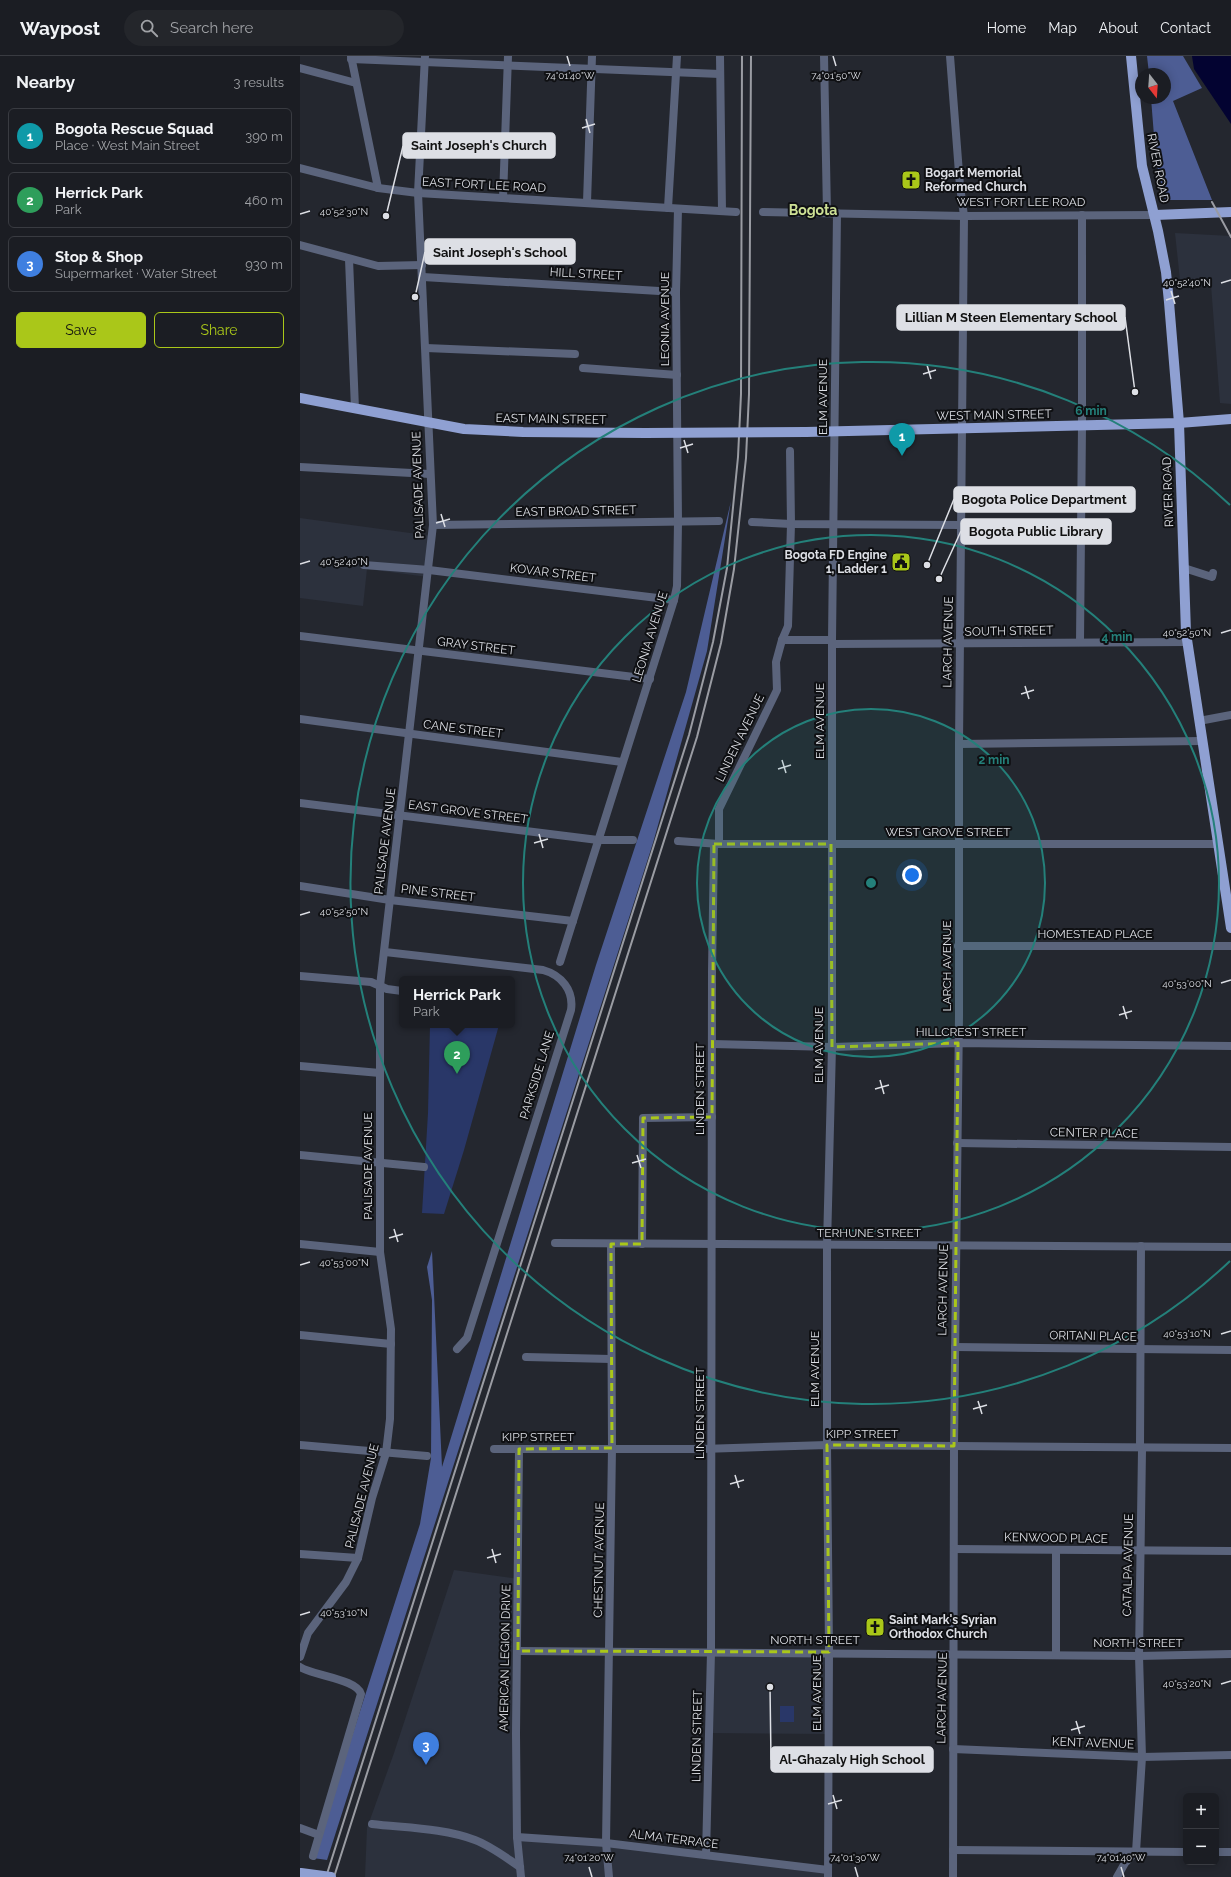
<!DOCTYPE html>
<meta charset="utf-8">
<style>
:root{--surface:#1b1d23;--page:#24262b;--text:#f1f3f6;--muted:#a0a2a6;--line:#393b41;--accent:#aac719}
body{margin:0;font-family:Raleway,sans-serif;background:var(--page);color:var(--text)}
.controls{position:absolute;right:12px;bottom:12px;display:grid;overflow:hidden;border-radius:6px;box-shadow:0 2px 10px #0003}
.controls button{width:36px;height:36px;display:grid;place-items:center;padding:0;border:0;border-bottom:1px solid var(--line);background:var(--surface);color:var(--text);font:20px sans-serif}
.compass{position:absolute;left:835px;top:12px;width:36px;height:36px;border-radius:50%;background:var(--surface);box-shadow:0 2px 10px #0003;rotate:163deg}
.you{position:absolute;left:612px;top:819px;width:14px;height:14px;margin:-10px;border:3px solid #fff;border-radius:50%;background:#1a73e8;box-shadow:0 0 0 6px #1a73e833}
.badge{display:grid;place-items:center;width:26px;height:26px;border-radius:50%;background:var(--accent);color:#fff;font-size:13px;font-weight:700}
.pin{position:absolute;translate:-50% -33px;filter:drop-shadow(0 1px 2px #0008)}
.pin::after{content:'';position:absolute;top:21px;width:14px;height:12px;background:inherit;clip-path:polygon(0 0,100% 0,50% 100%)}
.popup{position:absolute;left:99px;top:920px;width:116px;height:52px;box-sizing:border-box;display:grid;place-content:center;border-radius:6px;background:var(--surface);filter:drop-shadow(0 1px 3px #0005);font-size:13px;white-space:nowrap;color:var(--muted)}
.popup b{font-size:15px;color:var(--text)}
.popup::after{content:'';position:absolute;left:50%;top:100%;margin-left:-8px;border:8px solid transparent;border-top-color:var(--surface)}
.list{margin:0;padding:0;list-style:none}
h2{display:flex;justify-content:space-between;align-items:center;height:52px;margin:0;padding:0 16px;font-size:17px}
h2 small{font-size:13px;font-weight:400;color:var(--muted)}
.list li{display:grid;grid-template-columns:26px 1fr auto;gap:12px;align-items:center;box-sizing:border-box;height:56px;margin:0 8px 8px;padding:0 8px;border:1px solid var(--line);border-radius:6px}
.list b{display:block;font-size:15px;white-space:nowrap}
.list p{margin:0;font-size:13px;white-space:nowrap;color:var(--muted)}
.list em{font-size:13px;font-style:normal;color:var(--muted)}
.actions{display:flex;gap:8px;padding:12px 16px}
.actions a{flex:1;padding:9px 0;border:1px solid var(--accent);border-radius:6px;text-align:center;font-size:14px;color:var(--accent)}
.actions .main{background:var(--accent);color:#111}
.icon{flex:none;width:22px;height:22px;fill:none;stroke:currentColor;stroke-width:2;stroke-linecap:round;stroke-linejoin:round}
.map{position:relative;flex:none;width:931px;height:1821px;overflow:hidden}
header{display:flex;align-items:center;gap:24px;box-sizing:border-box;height:56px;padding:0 20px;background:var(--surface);border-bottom:1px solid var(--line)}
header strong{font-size:19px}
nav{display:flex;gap:22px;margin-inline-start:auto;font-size:14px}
.search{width:280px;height:36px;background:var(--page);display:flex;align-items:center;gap:10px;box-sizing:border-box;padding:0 14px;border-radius:22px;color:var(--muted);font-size:15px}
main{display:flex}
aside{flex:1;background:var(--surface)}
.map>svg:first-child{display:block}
.built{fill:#2c313d}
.green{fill:#293768}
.forest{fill:#4d5d94}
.water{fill:#030331}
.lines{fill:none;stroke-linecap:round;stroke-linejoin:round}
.minor{stroke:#5b647c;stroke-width:8}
.major{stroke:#8fa0d2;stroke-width:10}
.rail{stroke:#9a9ca3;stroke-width:2}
.major-bridge{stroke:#8fa0d2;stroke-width:10}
.marked{fill:none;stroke:#aac719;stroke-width:3;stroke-dasharray:8 5;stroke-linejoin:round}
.ticks{fill:none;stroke:#dddfe5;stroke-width:1.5}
.ring{fill:none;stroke:#24807a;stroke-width:2}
.labels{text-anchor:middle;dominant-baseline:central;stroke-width:4;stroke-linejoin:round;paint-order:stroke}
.street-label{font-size:12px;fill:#dddfe5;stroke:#0f1013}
.poi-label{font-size:12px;font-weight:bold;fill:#dddfe5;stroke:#0f1013;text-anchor:start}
.quarter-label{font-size:14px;font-weight:bold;fill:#cee195;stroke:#0f1013}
.ticks-label{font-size:10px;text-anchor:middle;fill:#dddfe5;stroke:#0f1013;stroke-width:4;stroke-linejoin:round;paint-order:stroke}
.centre{fill:#24807a;stroke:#0f1013;stroke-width:2}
.ring-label{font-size:12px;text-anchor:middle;font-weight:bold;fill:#24807a;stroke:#0f1013;stroke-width:4;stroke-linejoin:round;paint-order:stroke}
.leader{fill:none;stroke:#dddfe5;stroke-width:1.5}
.callout-dot{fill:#dddfe5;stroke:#0f1013;stroke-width:1.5}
.callout{fill:#dddfe5;stroke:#dddfe5;stroke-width:1.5}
.callout-label{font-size:13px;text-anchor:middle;font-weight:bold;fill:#111}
</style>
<header>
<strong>Waypost</strong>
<div class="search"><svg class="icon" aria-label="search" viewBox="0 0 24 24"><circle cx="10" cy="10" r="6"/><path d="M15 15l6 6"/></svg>Search here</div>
<nav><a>Home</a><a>Map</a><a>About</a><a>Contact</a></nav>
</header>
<main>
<aside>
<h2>Nearby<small>3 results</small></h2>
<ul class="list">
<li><span class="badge" style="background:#0f9aa8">1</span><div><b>Bogota Rescue Squad</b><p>Place · West Main Street</p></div><em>390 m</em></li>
<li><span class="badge" style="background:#2e9e5b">2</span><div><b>Herrick Park</b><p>Park</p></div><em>460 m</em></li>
<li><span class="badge" style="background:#3f7fe0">3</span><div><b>Stop &amp; Shop</b><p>Supermarket · Water Street</p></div><em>930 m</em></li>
</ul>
<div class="actions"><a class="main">Save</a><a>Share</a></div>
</aside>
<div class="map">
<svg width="931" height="1821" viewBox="0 0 931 1821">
<rect width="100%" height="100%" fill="#24272f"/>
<g class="built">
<polygon points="875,177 931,180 931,348 920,347 911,229 880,224"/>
<polygon points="0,462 132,480 128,521 67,513 63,550 0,542"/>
<polygon points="154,1514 219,1523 217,1781 528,1814 528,1821 65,1821 67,1772 94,1697"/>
<polygon points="411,1596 529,1596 528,1678 409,1677"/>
</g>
<g class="green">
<polygon points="130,969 199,969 164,1094 144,1158 122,1157 128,1057"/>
<rect x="480" y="1650" width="14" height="16"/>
</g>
<g class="forest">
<polygon points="847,0 883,0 902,32 873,45 912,144 865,144 856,105 851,42 865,42 865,18 849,18"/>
<polygon points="431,445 407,595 353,787 27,1804 13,1802 120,1468 131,1402 132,1244 127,1211 132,1195 142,1411 296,909 386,636"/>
</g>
<polygon class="water" points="892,0 931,0 931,68 894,13"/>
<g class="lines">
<g class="minor">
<polyline points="51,0 78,132"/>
<polyline points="420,0 422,155"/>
<polyline points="524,0 527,157"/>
<polyline points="650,0 660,130 664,160 659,688 659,959 654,1390 653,1821"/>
<polyline points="51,3 420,18"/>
<polyline points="0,12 56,27"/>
<polyline points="0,112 78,132 118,137 436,156"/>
<polyline points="203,142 208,0"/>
<polyline points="287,146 292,0"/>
<polyline points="368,152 377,0"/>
<polyline points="463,156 664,160 855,159"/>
<polyline points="0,189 78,210 122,209"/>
<polyline points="49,203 55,353"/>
<polyline points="123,221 376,236"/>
<polyline points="126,292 275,298"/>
<polyline points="283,312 377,319"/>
<polyline points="0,411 130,418"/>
<polyline points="452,466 491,468 661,469"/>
<polyline points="133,469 419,465"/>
<polyline points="64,509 129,514 374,544"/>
<polyline points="884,512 912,521 913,517"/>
<polyline points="0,580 350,623"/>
<polyline points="482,584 532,584"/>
<polyline points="780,586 782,369 782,159"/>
<polyline points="532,588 887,586"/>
<polyline points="0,663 322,706"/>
<polyline points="899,665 931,659"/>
<polyline points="659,688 902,685"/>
<polyline points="0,747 298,784 333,784"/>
<polyline points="378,785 419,788 918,788"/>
<polyline points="419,788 419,753 477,634 476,606 482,584 488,570 491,468 490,395"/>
<polyline points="0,830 90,844 273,865"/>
<polyline points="658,890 931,890"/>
<path d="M85 896 243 914C261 919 274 934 271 954L167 1282 157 1293"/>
<polyline points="260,906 374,544 377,530 378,466 376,236 378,153"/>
<polyline points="0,920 71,926 87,933 102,935"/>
<polyline points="412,988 532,991 658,987 931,990"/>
<polyline points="0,1010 80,1017"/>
<polyline points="657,1087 931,1091"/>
<polyline points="0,1099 124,1111"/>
<polyline points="255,1187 931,1191"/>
<polyline points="0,1188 80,1196"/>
<polyline points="342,1188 343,1062 412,1061"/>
<polyline points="0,1279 91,1288"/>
<polyline points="655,1291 931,1294"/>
<polyline points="226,1301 311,1303"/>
<polyline points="0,1389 127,1400"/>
<polyline points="194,1393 402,1393 527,1389 931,1392"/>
<polyline points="219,1393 216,1678 217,1781 221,1821"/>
<polyline points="654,1493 931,1495"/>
<polyline points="0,1498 58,1502"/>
<polyline points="218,1595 839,1600 931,1598"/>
<polyline points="756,1599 756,1494"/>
<polyline points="0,1601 8,1577 46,1526 58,1502 72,1442 86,1397 90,1363 91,1273 80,1196 80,930 133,469 118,137 125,0"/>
<path d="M0 1611C14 1620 57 1623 61 1638L13 1800"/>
<polyline points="653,1693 842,1701 931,1699"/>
<path d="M72 1768C105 1772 143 1772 175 1784 191 1790 205 1801 220 1811"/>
<polyline points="0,1772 19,1779"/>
<polyline points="217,1781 306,1787 528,1814"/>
<polyline points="653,1794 886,1796"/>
<polyline points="916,1796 931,1796"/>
<polyline points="406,1799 411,1596 412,915 414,788"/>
<polyline points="309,1821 306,1787 312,1392 311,1188"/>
<polyline points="528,1821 529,1596 527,1389 527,1189 532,991 532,584 537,157"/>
<polyline points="817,1821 825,1807 836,1796 842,1701 839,1600 842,1394 840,1391 841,1190"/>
</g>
<g class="major">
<polyline points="831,0 842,110 858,175 866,216 869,246 879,367 886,577 931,872"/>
<polyline points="855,159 931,156"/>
<polyline points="0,342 164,373 223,376 345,377"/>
<polyline points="506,376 879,367 931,363"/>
</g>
<g class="rail">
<polyline points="912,146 931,181"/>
<polyline points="26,1821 389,679 413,586 427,512 438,401 441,338 442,0"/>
<polyline points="34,1821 397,681 421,587 434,513 446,402 449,338 451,0"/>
</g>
<g class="major-bridge">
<polyline points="345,377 506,376"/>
<polyline points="1,1817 31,1821"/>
</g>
</g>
<path class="marked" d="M414 788H531L532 991 658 987 654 1390 527 1389 529 1596 218 1595 219 1393 312 1392 311 1188H342L343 1062 412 1061Z"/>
<path class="ticks" d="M267 0 270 10M533 0 536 10M286 63 290 77M282 72 295 68M0 158 10 155M921 227 931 224M871 235 875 248M866 244 879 240M627 309 631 323M623 318 636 314M384 384 388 397M380 392 393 388M141 458 145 471M136 467 150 463M0 508 10 505M921 577 931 574M725 630 729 643M721 638 734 634M482 704 486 717M478 713 491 709M239 778 243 792M234 787 248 783M0 859 10 856M921 927 931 924M823 950 827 963M819 959 832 955M580 1024 584 1038M575 1033 589 1029M337 1099 341 1112M332 1107 346 1103M94 1173 98 1186M89 1182 103 1178M0 1209 10 1206M921 1278 931 1275M678 1345 682 1358M673 1353 687 1349M435 1419 439 1432M430 1428 444 1424M192 1493 196 1507M187 1502 201 1498M0 1559 10 1556M921 1628 931 1625M776 1665 780 1678M771 1674 785 1670M533 1739 537 1753M528 1748 542 1744M289 1811 292 1821M555 1811 558 1821M821 1811 824 1821"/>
<circle cx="571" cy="827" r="174" fill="#24807a" fill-opacity=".12"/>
<g class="ring">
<circle cx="571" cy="827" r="174"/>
<circle cx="571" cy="827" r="348"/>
<path d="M930 1205A521 521 0 1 1 930 449"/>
</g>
<defs>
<symbol id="church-square" viewBox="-11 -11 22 22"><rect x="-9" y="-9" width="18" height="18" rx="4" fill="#aac719" stroke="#0f1013"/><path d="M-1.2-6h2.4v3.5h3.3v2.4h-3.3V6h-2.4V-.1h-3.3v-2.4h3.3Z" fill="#111"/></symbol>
<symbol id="civic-square" viewBox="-11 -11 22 22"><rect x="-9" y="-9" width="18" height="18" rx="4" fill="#aac719" stroke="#0f1013"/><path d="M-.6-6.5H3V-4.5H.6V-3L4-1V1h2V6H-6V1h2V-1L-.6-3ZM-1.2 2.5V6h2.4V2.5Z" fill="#111"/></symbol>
</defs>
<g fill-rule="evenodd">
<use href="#church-square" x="600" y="113" width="22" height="22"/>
<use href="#civic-square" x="590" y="495" width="22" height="22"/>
<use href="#church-square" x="564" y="1560" width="22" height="22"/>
</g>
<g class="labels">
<g class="street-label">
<text transform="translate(858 112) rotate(79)">RIVER ROAD</text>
<text transform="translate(184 129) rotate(3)">EAST FORT LEE ROAD</text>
<text x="721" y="146">WEST FORT LEE ROAD</text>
<text transform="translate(286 218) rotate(3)">HILL STREET</text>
<text transform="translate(365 263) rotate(-90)">LEONIA AVENUE</text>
<text transform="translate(523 341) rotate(-90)">ELM AVENUE</text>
<text transform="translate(694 359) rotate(-1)">WEST MAIN STREET</text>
<text transform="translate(251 363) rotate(1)">EAST MAIN STREET</text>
<text transform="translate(118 429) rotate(-92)">PALISADE AVENUE</text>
<text transform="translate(868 436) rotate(-92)">RIVER ROAD</text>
<text transform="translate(276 455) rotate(-1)">EAST BROAD STREET</text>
<text transform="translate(253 517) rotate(7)">KOVAR STREET</text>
<text transform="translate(709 575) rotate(-1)">SOUTH STREET</text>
<text transform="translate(350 581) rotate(-73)">LEONIA AVENUE</text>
<text transform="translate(648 586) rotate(-89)">LARCH AVENUE</text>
<text transform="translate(176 590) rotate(7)">GRAY STREET</text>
<text transform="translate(520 665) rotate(-90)">ELM AVENUE</text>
<text transform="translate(163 673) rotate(7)">CANE STREET</text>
<text transform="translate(440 682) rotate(-64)">LINDEN AVENUE</text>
<text transform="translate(168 756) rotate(7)">EAST GROVE STREET</text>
<text x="648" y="776">WEST GROVE STREET</text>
<text transform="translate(85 785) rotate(-83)">PALISADE AVENUE</text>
<text transform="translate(138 837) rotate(7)">PINE STREET</text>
<text x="795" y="878">HOMESTEAD PLACE</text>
<text transform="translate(647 910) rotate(-90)">LARCH AVENUE</text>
<text x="671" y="976">HILLCREST STREET</text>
<text transform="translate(519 989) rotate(-90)">ELM AVENUE</text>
<text transform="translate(237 1019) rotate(-73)">PARKSIDE LANE</text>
<text transform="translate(400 1033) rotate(-90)">LINDEN STREET</text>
<text transform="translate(794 1077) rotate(1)">CENTER PLACE</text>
<text transform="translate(68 1110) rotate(-90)">PALISADE AVENUE</text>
<text x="569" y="1177">TERHUNE STREET</text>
<text transform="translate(643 1234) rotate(-89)">LARCH AVENUE</text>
<text transform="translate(793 1280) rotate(1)">ORITANI PLACE</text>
<text transform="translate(515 1313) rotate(-90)">ELM AVENUE</text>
<text transform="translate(400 1357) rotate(-90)">LINDEN STREET</text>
<text x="562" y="1378">KIPP STREET</text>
<text x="238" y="1381">KIPP STREET</text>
<text transform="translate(62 1440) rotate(-76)">PALISADE AVENUE</text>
<text transform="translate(756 1482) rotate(1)">KENWOOD PLACE</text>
<text transform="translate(299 1504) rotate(-89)">CHESTNUT AVENUE</text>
<text transform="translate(828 1509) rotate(-89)">CATALPA AVENUE</text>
<text x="515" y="1584">NORTH STREET</text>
<text x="838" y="1587">NORTH STREET</text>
<text transform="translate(205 1602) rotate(-89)">AMERICAN LEGION DRIVE</text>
<text transform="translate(517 1637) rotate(-90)">ELM AVENUE</text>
<text transform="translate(642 1642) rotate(-89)">LARCH AVENUE</text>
<text transform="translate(397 1680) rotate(-89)">LINDEN STREET</text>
<text transform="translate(793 1687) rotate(2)">KENT AVENUE</text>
<text transform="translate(374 1783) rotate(7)">ALMA TERRACE</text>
</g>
<g class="poi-label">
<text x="625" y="117">Bogart Memorial<tspan x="625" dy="14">Reformed Church</tspan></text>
<text x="587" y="499" text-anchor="end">Bogota FD Engine<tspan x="587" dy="14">1, Ladder 1</tspan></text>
<text x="589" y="1564">Saint Mark's Syrian<tspan x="589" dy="14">Orthodox Church</tspan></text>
</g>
<g class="quarter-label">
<text x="513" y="154">Bogota</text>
</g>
</g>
<g class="ticks-label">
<text x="270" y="23">74°01'40"W</text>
<text x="536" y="23">74°01'50"W</text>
<text x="44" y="159">40°52'30"N</text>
<text x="887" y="230">40°52'40"N</text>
<text x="44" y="509">40°52'40"N</text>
<text x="887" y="580">40°52'50"N</text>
<text x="44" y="859">40°52'50"N</text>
<text x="887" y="931">40°53'00"N</text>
<text x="44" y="1210">40°53'00"N</text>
<text x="887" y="1281">40°53'10"N</text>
<text x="44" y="1560">40°53'10"N</text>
<text x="887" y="1631">40°53'20"N</text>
<text x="289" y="1805">74°01'20"W</text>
<text x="555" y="1805">74°01'30"W</text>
<text x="821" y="1805">74°01'40"W</text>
</g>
<circle cx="571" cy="827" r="6" class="centre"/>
<g class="ring-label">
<text x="791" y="359">6 min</text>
<text x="817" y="585">4 min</text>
<text x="694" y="708">2 min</text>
</g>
<path class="leader" d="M86 160L103 90M115 241L125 196M835 336L825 261M627 509L654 443M639 523L661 475M470 1631L471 1704"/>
<g class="callout-dot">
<circle cx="86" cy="160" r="4"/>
<circle cx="115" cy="241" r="4"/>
<circle cx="835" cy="336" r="4"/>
<circle cx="627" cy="509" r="4"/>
<circle cx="639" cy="523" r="4"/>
<circle cx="470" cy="1631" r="4"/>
</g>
<g class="callout">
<rect x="103" y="77" width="152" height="25" rx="4"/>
<rect x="125" y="183" width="150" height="25" rx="4"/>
<rect x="597" y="249" width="228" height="25" rx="4"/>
<rect x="654" y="431" width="181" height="25" rx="4"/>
<rect x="661" y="463" width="150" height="25" rx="4"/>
<rect x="471" y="1691" width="162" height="25" rx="4"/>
</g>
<g class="callout-label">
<text x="179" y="94">Saint Joseph's Church</text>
<text x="200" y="201">Saint Joseph's School</text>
<text x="711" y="266">Lillian M Steen Elementary School</text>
<text x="744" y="448">Bogota Police Department</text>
<text x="736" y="480">Bogota Public Library</text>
<text x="552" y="1708">Al-Ghazaly High School</text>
</g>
</svg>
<div class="controls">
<button>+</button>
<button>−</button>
</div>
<svg class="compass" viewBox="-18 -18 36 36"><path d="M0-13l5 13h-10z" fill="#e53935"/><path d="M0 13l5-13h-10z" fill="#a0a2a6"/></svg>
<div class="you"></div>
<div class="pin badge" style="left:602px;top:400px;background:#0f9aa8">1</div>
<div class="pin badge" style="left:157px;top:1018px;background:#2e9e5b">2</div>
<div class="popup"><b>Herrick Park</b>Park</div>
<div class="pin badge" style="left:126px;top:1709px;background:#3f7fe0">3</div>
</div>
</main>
